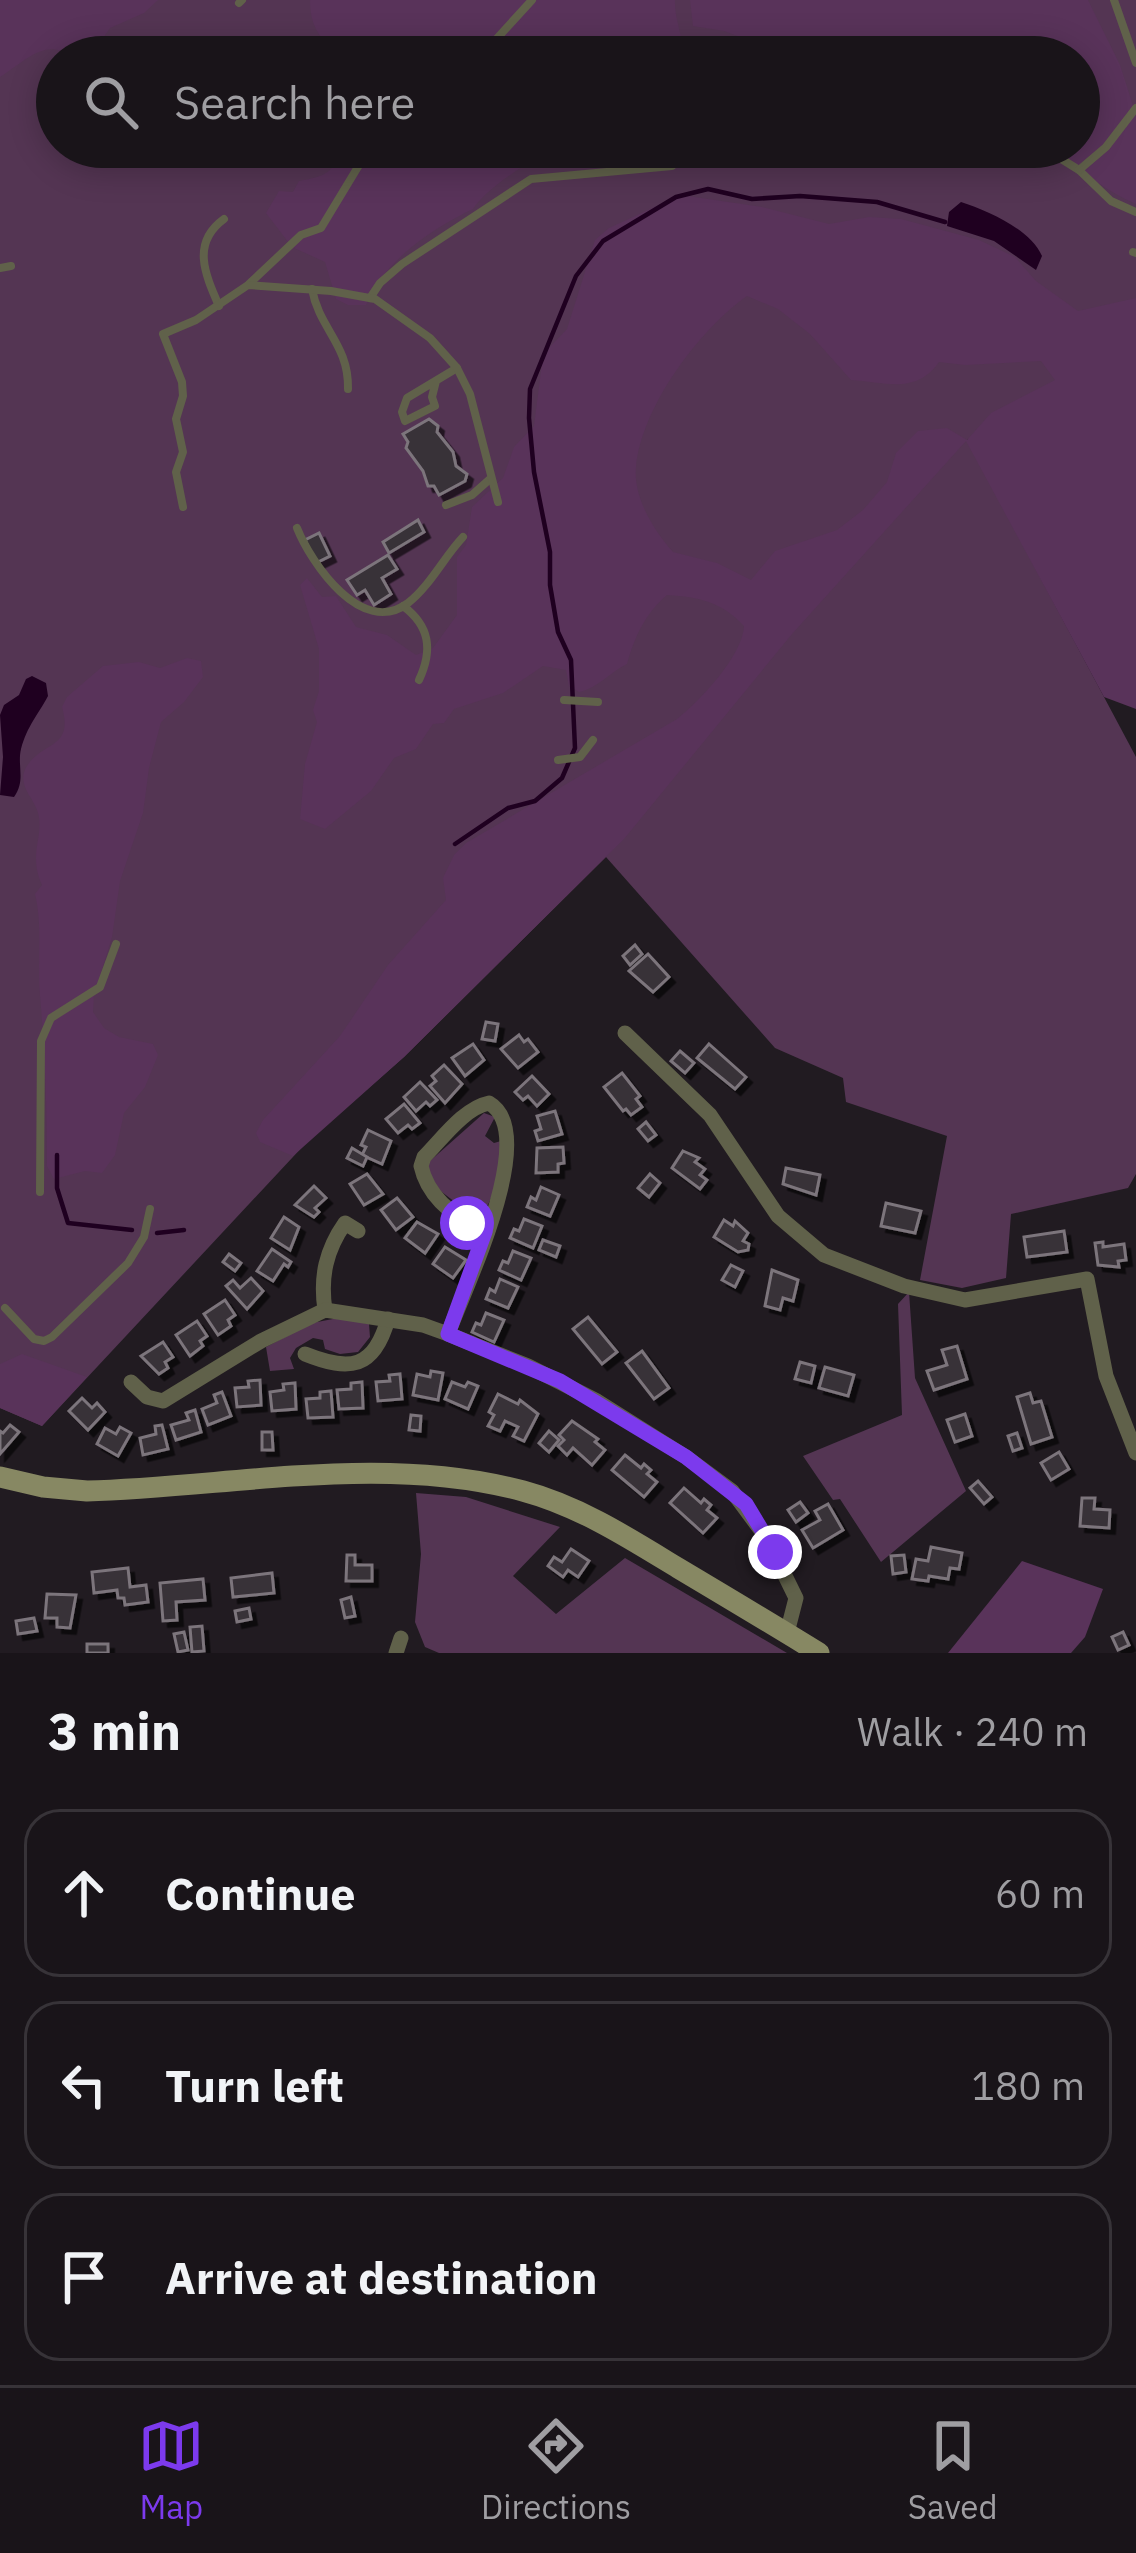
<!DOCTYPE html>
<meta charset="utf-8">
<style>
:root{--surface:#191419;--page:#221d22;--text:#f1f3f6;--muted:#9f9ea2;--line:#373338;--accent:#7c3aed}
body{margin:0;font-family:"IBM Plex Sans",sans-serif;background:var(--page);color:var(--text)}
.stop{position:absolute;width:36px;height:36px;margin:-27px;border:9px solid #7c3aed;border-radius:50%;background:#fff}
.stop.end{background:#7c3aed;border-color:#fff;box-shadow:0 3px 12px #0008}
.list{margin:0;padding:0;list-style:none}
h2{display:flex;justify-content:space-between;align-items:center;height:156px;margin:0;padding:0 48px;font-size:51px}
h2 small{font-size:39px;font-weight:400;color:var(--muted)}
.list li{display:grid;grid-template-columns:78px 1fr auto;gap:36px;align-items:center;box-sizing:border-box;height:168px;margin:0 24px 24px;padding:0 24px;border:3px solid var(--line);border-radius:36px}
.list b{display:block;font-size:45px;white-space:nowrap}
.list em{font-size:39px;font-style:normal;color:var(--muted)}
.icon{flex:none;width:66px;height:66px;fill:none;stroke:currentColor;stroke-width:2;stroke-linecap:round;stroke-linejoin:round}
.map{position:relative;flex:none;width:1136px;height:1653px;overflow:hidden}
.search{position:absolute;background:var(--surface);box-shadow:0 6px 30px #0003;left:36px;right:36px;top:36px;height:132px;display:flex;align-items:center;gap:30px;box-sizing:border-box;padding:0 42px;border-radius:66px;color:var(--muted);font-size:45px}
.sheet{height:732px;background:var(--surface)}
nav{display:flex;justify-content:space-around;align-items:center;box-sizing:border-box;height:168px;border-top:3px solid var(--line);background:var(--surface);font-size:33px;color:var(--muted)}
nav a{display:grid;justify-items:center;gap:6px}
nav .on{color:var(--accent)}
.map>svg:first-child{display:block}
.green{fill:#543553;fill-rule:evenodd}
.forest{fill:#59335a;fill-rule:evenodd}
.water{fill:#1f0020}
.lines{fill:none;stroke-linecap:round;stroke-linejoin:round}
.stream{stroke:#1f0020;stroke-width:4.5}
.building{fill:#373037;stroke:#7c747b;stroke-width:3;filter:url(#shadow)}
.service{stroke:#60614a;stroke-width:8}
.minor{stroke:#60614a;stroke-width:15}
.secondary{stroke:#878863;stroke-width:21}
.route{stroke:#7c3aed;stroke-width:15}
</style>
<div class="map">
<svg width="1136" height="1653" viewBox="0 0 1136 1653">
<defs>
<filter id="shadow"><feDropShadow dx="5.5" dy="5.5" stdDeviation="0" flood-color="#0009"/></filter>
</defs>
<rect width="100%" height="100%" fill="#211b21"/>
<g class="green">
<path d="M18 0H1136V340L967 440 1136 757V1174L1128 1188 1011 1214 1006 1278 962 1288 920 1280 947 1136 846 1102 843 1078 775 1048 606 857 404 1057 306 1143 42 1426 0 1408V15ZM57 57H1079V147H57Z"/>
<path d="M484 1113 495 1117 485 1136 494 1143 501 1141C499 1167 497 1201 477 1219L438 1189 427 1168 430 1161Z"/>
<polygon points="909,1292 915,1378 966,1491 881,1562 840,1499 833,1500 803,1456 902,1415 898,1304"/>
<polygon points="338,1318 369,1324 370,1337 358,1352 340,1354 325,1349 323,1340 313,1338 296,1348 290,1358 294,1369 270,1371 266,1347 312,1323"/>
<polygon points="416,1493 466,1497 560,1527 513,1576 556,1614 625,1558 787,1653 439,1653 425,1647 415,1622 421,1554"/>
</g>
<g class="forest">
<path d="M0 0H158L144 13 110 28 90 57H71C46 36 23 63 0 77Z"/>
<path d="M310 0H675C674 20 684 37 683 57H338C321 37 310 29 310 0Z"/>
<path d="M690 0H1088L1120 65 1136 115V204C1104 190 1077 168 1049 147H1079V57H856L823 46 770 48 724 31 693 26Z"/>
<path d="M342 147H637L613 156 611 166C587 171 584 155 564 148 540 152 486 188 473 209 431 229 383 262 366 305H348L336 299 325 262 292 247 266 213 279 191 293 192 299 181C326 176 333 174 342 147Z"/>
<path d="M681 195 762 207 829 224 869 217 901 219 979 240 1015 257 1036 281 1078 311 1136 298V709L1104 697 966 441 792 634 624 839 404 1057 293 1156 260 1142 256 1133 263 1120 340 1036 388 965 446 900 443 878 454 855 466 843 677 719C700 701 743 655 744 626 722 602 699 597 667 595 645 614 635 636 627 664 609 673 598 688 579 692L569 686 566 670 543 666 503 693 454 709 444 723 433 724 416 749 394 758 371 791 325 829 300 819 305 764 317 722 313 710 319 691V649L300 585 307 578 322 597 336 596 356 627 387 635 416 655 433 648 457 615V557L466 545 472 507 503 478 514 447 534 426 542 363 549 348 567 329 595 240 609 228ZM747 296 778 309 810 334 851 380C885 382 916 395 939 362L965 365 1041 361 1055 380 991 413 967 440 947 428 918 431 896 453 887 482 863 510 837 530 775 551 751 580 717 563 673 552C654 531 633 497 636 467 642 406 699 330 747 296Z"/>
<path d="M187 658 201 661 203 677 184 702 161 722 149 768 143 813 120 881 112 937 94 995 93 1012 104 1028 119 1037 153 1044 158 1055 145 1087 124 1113 115 1155 102 1173 85 1171 54 1179 47 1166C47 1108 45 1053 40 996 37 962 43 927 35 894L42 885C27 852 46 835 37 810 32 796 16 783 27 766 43 741 74 749 62 707L67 697 103 666 139 662 160 668Z"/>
<polygon points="22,1354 87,1377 42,1426 0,1408 0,1364"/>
<polygon points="1022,1561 1103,1589 1085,1637 1071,1653 948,1653"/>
</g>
<g class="water">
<path d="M961 202C988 211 1030 229 1042 256L1036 270 994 241 947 226 949 212Z"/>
<path d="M32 676 46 683 48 696C38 715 27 726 21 749 17 767 26 780 14 797L0 795 3 757 0 715 4 705 19 695 26 679Z"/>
</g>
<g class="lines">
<g class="stream">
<polyline points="455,844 508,808 535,801 562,778 575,748 571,660 558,632 550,585 550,552 534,472 529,418 530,389 576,276 603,241 676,197 708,189 752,199 800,196 877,202 945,222"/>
<polyline points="57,1155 57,1188 68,1223 132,1230"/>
<polyline points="157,1233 184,1230"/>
</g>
</g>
<g class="building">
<polygon points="429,419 438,426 437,432 453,452 456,466 467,474 465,481 439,495 434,486 428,486 423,471 406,448 408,442 403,434"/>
<polygon points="418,520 424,532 389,553 383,542"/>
<polygon points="319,533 330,556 316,563 305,540"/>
<polygon points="388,555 397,569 382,578 391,594 374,605 365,590 357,595 347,580"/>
<polygon points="635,945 642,954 630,965 623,956"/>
<polygon points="648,954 669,977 653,992 629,971"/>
<polygon points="486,1022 498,1024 495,1041 482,1039"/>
<polygon points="519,1035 524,1042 528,1039 538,1052 518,1068 501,1049"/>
<polygon points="473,1044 484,1060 465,1076 452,1058"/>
<polygon points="709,1044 746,1077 735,1089 697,1058"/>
<polygon points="680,1051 694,1063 685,1073 671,1061"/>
<polygon points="444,1065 462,1084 445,1103 430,1086 436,1081 432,1076"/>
<polygon points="622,1073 640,1096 636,1099 642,1107 631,1115 626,1109 623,1111 604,1087"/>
<polygon points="532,1076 549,1094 537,1106 528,1096 523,1100 515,1092"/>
<polygon points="420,1082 437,1100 430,1106 426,1102 416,1111 404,1097"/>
<polygon points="404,1104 420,1123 412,1129 408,1125 398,1133 386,1119"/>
<polygon points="555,1111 562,1134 538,1141 535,1131 541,1129 537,1116"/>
<polygon points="646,1122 656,1135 648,1141 638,1129"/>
<polygon points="368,1130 391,1141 382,1164 362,1155 366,1147 361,1145"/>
<polygon points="563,1147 564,1163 558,1164 558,1172 536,1173 537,1148"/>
<polygon points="352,1148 367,1157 363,1166 347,1158"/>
<polygon points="683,1151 699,1158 695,1162 705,1169 700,1175 707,1180 700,1189 672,1168"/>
<polygon points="786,1168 820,1175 816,1195 783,1184"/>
<polygon points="367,1174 383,1194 364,1205 350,1184"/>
<polygon points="650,1174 660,1183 649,1197 638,1188"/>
<polygon points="314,1186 326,1198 315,1208 319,1212 314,1217 295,1205"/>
<polygon points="541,1187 559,1195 550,1216 527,1207 531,1197 536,1200"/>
<polygon points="397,1198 413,1217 396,1230 381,1210"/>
<polygon points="886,1203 921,1211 915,1233 881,1226"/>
<polygon points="284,1217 299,1227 290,1250 271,1238"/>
<polygon points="524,1219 542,1226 533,1248 510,1238 514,1229 519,1231"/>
<polygon points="724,1220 733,1226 735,1221 748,1233 743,1241 749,1244 748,1250 738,1252 714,1237"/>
<polygon points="417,1222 438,1234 425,1253 405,1238"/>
<polygon points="1064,1231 1067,1252 1027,1257 1024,1237"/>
<polygon points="543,1240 560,1246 556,1257 539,1250"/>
<polygon points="1103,1242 1103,1247 1124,1244 1126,1260 1118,1261 1119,1267 1098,1265 1095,1243"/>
<polygon points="445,1247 466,1260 453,1278 433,1264"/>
<polygon points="272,1249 291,1262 288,1267 284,1264 273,1281 257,1271"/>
<polygon points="513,1251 531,1258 521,1280 499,1270 503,1261 508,1263"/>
<polygon points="229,1254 241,1263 235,1271 223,1262"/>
<polygon points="731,1265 743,1271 735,1287 722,1280"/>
<polygon points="772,1270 798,1280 793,1301 783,1298 780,1310 765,1306"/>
<polygon points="251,1278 263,1291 247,1309 226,1286 233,1280 240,1288"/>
<polygon points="500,1279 518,1287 508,1308 486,1299 490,1289 495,1292"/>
<polygon points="225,1300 235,1315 228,1320 231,1326 218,1335 204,1314"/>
<polygon points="486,1313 504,1320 494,1342 472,1332 476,1323 481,1325"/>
<polygon points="588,1317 617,1352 602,1364 573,1329"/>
<polygon points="197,1321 207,1336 200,1341 203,1346 190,1356 176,1335"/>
<polygon points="163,1342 173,1357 165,1362 168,1368 159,1374 141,1356"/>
<polygon points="957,1346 967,1379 934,1390 927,1371 947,1365 942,1350"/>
<polygon points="642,1351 669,1388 654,1399 626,1363"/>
<polygon points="800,1362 815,1366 811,1383 795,1379"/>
<polygon points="825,1367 854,1375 848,1396 819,1388"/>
<polygon points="431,1371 443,1373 438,1400 413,1395 417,1374 430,1377"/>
<polygon points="400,1374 402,1399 378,1401 376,1382 390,1381 389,1375"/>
<polygon points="260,1380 261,1405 237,1407 235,1388 249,1387 248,1381"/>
<polygon points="362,1382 363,1408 339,1409 337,1390 351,1389 351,1383"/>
<polygon points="452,1382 465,1387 468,1382 478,1386 468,1409 445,1399"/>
<polygon points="295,1383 296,1409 272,1411 270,1392 284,1390 283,1384"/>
<polygon points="331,1391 333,1417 308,1418 306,1399 320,1398 320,1392"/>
<polygon points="222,1392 231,1416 208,1425 202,1409 217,1403 214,1395"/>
<polygon points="1030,1393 1033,1403 1041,1401 1052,1437 1031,1444 1017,1397"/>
<polygon points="498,1394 518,1404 520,1400 538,1414 524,1441 513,1436 518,1427 505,1421 500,1431 488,1426 494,1415 489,1412"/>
<polygon points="82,1398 92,1408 97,1403 105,1412 88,1430 69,1411"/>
<polygon points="195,1410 201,1432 176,1440 171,1425 189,1420 186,1413"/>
<polygon points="965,1414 972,1436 955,1442 947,1420"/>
<polygon points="411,1415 421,1416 420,1431 409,1430"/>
<polygon points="572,1421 598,1439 595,1442 605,1450 592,1465 573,1448 567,1455 558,1446 564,1440 559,1435"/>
<polygon points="10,1425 19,1432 0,1454 0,1431 3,1433"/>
<polygon points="162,1425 168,1449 143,1455 140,1438 156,1434 155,1426"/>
<polygon points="120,1427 131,1433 118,1456 97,1444 105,1428 116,1434"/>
<polygon points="549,1431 559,1440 549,1452 539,1443"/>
<polygon points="262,1432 272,1432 273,1450 262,1450"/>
<polygon points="1017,1433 1022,1448 1013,1451 1008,1436"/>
<polygon points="1059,1452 1069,1469 1051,1480 1041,1463"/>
<polygon points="625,1455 641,1468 644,1464 651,1470 647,1474 657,1482 644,1497 612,1470"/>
<polygon points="978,1481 992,1497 984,1504 970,1488"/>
<polygon points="684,1488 701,1503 704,1499 711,1505 707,1510 717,1518 703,1533 670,1503"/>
<polygon points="1082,1498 1095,1498 1094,1509 1110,1510 1109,1528 1080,1526"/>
<polygon points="800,1502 808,1513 796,1522 788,1510"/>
<polygon points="828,1504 843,1530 813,1548 802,1530 820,1520 815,1511"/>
<polygon points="931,1547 962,1553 959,1569 950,1568 948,1579 929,1576 928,1581 912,1579 916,1559 928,1561"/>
<polygon points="571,1549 589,1561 578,1577 568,1570 563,1577 548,1566 554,1557 562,1562"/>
<polygon points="347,1555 355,1555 355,1565 372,1565 372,1581 346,1581"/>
<polygon points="904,1555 906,1572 893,1574 891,1556"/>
<polygon points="128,1568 130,1587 146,1585 148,1602 125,1605 124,1598 118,1598 117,1590 94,1593 92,1572"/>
<polygon points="272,1573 274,1593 233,1597 231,1578"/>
<polygon points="203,1579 205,1600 176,1602 177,1620 163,1621 160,1583"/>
<polygon points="47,1594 76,1595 70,1628 57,1627 57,1618 45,1618"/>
<polygon points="351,1597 355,1616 345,1618 341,1600"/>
<polygon points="249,1608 251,1619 237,1622 235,1611"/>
<polygon points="34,1618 37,1631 18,1634 16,1621"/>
<polygon points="202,1626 204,1651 192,1652 190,1627"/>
<polygon points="184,1632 188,1650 178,1652 174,1634"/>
<polygon points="1123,1632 1129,1645 1118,1650 1112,1637"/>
<rect x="87" y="1644" width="21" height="9"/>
</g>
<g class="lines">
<g class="service">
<polyline points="1114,0 1136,63"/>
<polyline points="239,3 242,0"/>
<polyline points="480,57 532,0"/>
<polyline points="1042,147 1079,170 1111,201 1136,212"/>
<polyline points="1079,170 1106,147 1136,108"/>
<polyline points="1133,252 1136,253"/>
<polyline points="0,268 11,266"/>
<polyline points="249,284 301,235 321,228 370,147"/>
<path d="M312 289C319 329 349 344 348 389"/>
<polyline points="370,298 380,283 402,264 531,179 672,166"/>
<path d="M219 306C205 274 191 243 224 219"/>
<polyline points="436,381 432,397 435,406 405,421 402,412 407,398 457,368"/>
<polyline points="446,505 472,495 490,479"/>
<polyline points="183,507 176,472 183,452 176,419 183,396 182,382 163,334 196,320 248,285 331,291 375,299 430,338 457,368 470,394 498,502"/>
<path d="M297 528C311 563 362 638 408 603 430 586 444 557 463 537"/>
<path d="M403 606C430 626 433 650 419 680"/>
<polyline points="564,700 598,702"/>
<polyline points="558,760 580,757 593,740"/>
<polyline points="40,1192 41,1041 51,1018 100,987 116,944"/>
<polyline points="5,1308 34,1339 44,1341 52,1337 128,1263 144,1237 150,1209"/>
</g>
<g class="minor">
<polyline points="625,1033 710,1115 778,1216 824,1255 904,1286 965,1300 1087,1279 1106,1376 1136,1453"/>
<path d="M325 1310C320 1277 326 1250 345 1223L358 1231"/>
<path d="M448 1334C464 1289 541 1133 489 1103 464 1108 442 1139 424 1157L421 1166C428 1198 457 1219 485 1232"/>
<path d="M305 1354C350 1372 374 1369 388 1319"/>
<polyline points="131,1382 147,1397 163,1401 261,1341 325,1310 423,1325 448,1334 528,1366 597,1401 686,1457 732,1491 766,1537 796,1598 787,1633"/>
<polyline points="396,1653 401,1638"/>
</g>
<path class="secondary" d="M0 1477 43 1487 87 1491C231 1487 382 1453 523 1491 579 1506 629 1538 678 1568 725 1596 772 1624 819 1653"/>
</g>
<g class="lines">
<polyline class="route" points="467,1223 485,1232 448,1334 560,1381 686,1457 746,1504 775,1552"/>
</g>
</svg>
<div class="stop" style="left:467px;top:1223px"></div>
<div class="stop end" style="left:775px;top:1552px"></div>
<div class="search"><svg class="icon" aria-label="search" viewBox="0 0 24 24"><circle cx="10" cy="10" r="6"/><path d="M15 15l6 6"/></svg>Search here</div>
</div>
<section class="sheet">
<h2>3 min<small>Walk · 240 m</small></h2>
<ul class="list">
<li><svg class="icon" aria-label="ahead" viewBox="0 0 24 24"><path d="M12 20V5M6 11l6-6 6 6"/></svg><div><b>Continue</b></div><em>60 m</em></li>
<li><svg class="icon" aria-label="left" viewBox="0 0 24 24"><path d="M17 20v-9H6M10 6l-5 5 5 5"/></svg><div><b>Turn left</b></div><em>180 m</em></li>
<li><svg class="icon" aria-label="arrive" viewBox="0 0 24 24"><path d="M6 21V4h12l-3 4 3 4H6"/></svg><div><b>Arrive at destination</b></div></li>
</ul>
</section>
<nav>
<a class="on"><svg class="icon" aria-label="map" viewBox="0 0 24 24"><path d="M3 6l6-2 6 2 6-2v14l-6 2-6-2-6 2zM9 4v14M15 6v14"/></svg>Map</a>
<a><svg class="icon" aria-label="directions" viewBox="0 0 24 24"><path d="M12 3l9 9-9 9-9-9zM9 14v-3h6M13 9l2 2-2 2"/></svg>Directions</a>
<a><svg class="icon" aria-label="saved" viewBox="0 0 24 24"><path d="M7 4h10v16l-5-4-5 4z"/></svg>Saved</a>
</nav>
